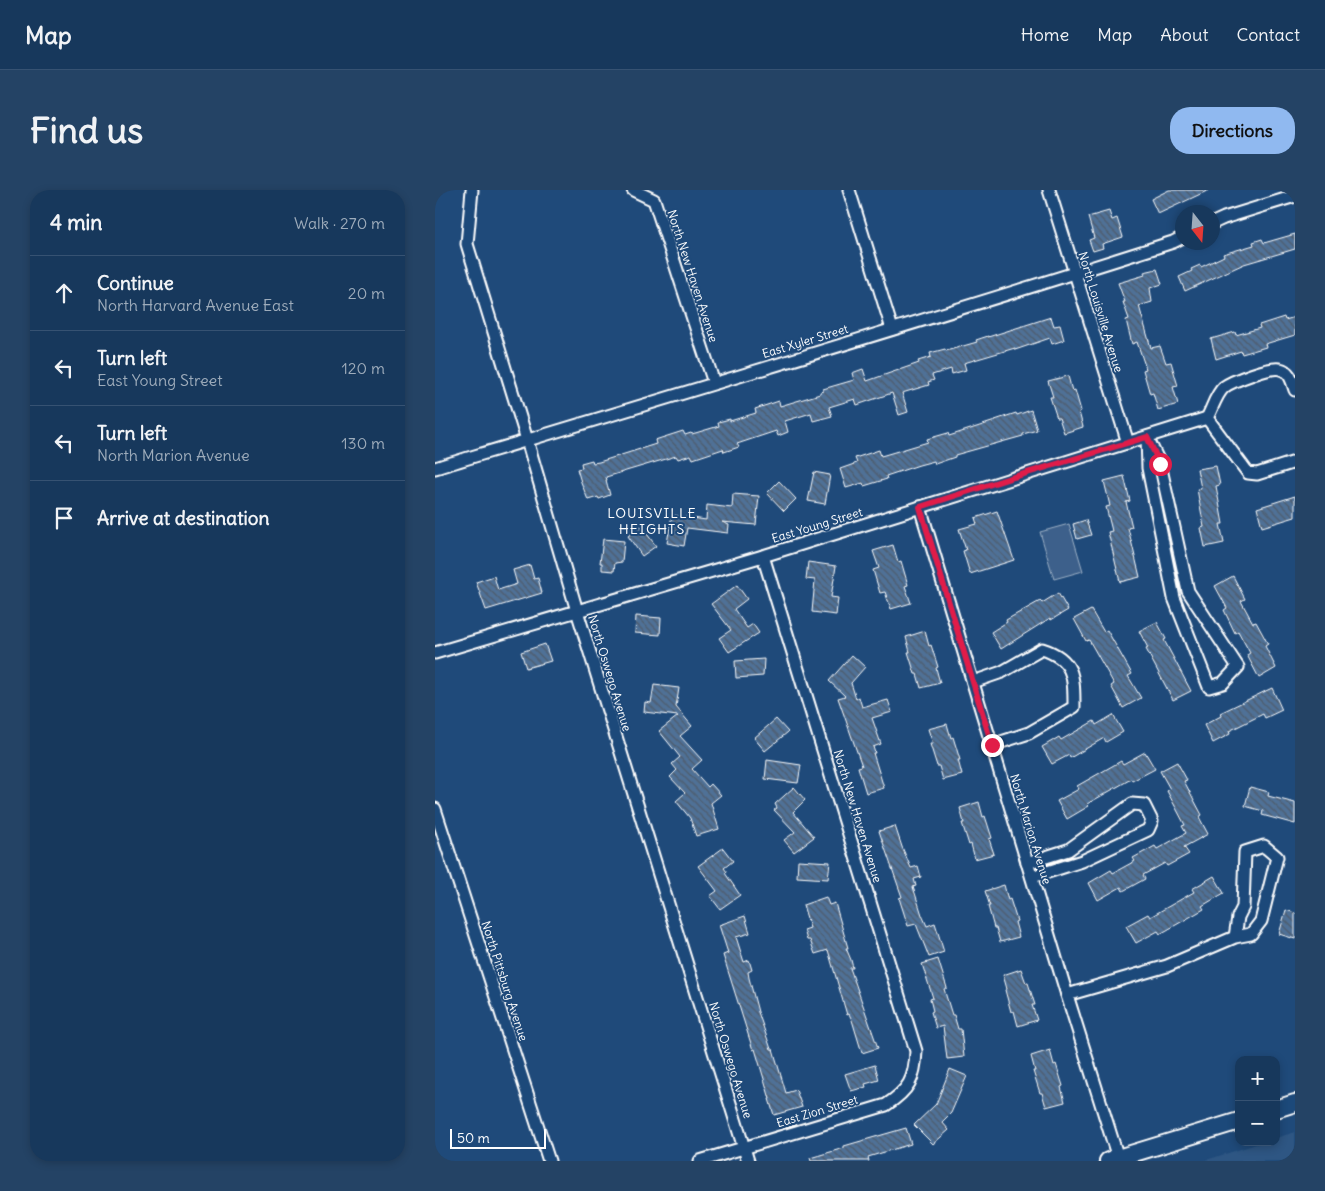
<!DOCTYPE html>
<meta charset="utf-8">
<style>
:root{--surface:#17385c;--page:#244365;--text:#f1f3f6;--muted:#9eacbb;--line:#365272;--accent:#90b9f0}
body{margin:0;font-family:Delius,sans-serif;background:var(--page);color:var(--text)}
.controls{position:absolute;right:15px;bottom:15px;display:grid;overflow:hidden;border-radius:10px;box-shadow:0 2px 8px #0003}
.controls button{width:45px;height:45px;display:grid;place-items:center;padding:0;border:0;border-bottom:1px solid var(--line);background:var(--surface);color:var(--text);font:25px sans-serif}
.compass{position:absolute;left:740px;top:15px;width:45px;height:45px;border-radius:50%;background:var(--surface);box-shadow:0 2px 8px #0003;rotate:163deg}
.scale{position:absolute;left:15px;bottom:12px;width:96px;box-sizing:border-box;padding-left:5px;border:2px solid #fff;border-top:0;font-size:14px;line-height:18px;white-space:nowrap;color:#fff;-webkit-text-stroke:4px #1f4a7a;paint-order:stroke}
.stop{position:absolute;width:15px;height:15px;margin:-11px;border:4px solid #e11d48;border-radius:50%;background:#fff}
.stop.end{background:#e11d48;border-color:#fff;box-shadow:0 1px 5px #0008}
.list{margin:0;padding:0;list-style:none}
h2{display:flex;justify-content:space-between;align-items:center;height:65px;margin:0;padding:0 20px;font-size:21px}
h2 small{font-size:16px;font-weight:400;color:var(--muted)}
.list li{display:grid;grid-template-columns:32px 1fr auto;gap:15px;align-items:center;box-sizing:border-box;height:75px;padding:0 20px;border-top:1px solid var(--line)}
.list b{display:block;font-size:19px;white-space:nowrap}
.list p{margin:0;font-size:16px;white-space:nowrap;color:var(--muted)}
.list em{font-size:16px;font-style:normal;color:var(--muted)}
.icon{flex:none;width:28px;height:28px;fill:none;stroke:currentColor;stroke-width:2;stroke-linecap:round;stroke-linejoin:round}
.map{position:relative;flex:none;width:860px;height:971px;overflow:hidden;border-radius:20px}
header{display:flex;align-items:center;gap:30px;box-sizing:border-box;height:70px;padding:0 25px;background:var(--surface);border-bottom:1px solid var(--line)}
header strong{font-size:24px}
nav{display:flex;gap:28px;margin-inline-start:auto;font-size:18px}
.intro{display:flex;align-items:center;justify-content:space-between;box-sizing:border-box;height:120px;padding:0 30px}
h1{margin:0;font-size:35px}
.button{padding:12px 22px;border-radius:20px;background:var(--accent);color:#111;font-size:18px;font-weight:700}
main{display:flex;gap:30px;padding:0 30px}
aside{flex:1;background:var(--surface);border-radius:20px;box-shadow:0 2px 8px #0003}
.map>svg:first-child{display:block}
.built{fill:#2e5683}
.grass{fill:#3c618b;stroke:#9eb0c5}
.building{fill:url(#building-back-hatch);stroke:#fff}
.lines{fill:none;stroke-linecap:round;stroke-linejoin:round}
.street-casing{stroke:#fff;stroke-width:15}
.secondary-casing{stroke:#fff;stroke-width:20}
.street{stroke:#1f4a7a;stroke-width:11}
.secondary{stroke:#1f4a7a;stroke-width:16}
.route{stroke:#e11d48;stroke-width:6}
.labels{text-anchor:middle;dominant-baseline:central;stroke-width:4;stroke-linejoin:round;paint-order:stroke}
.street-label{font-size:12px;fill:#fff;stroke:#1f4a7a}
.neighbourhood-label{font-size:14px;letter-spacing:1px;fill:#fff;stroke:#1f4a7a}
</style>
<header>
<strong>Map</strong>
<nav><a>Home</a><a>Map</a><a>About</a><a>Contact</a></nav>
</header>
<div class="intro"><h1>Find us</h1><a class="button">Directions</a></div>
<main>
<aside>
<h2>4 min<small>Walk · 270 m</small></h2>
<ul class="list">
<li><svg class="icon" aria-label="ahead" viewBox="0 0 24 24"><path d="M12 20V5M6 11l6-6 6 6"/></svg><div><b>Continue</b><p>North Harvard Avenue East</p></div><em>20 m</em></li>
<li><svg class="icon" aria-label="left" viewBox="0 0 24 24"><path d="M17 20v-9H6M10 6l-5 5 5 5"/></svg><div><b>Turn left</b><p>East Young Street</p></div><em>120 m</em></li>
<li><svg class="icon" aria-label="left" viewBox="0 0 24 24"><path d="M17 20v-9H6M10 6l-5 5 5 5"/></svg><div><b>Turn left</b><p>North Marion Avenue</p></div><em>130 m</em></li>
<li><svg class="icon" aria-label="arrive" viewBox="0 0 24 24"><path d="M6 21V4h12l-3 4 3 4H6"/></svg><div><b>Arrive at destination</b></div></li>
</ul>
</aside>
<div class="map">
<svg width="860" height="971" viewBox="0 0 860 971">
<defs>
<pattern id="building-back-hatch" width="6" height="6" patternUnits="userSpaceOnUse" patternTransform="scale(1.25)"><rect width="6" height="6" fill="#507197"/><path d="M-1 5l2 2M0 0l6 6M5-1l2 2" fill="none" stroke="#4e5b6a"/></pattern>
</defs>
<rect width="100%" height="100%" fill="#1f4a7a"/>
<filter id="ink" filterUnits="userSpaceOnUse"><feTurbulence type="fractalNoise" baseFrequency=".02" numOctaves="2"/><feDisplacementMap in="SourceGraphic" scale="10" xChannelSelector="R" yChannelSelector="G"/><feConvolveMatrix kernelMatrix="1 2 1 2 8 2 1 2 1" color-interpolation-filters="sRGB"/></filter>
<g filter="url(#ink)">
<polygon class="built" points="860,942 860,971 768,971 828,952 841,952 841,948"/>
<polygon class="grass" points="634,334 648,381 619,389 605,342"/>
<g class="building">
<polygon points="734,0 774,0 723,24 716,9"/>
<polygon points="674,21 677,30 682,28 688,47 667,54 668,58 658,61 654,50 659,48 653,27"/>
<polygon points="860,44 860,59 809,74 750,101 744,87 757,81 756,79 765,75 766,77 789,66 788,64 819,55 818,52 827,49 829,53"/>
<polygon points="722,79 727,94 715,98 717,112 704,116 716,158 725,156 731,173 736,172 743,196 738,197 743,214 723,220 718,203 715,204 708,180 711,179 702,152 697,154 691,130 694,129 688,112 690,112 683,93 710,85 709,82"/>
<polygon points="616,127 619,136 625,135 629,150 617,154 615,148 580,160 580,158 529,173 531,180 517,184 516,179 497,185 499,190 493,192 494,195 467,203 473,222 464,225 457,203 422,215 420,209 394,217 397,226 378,231 376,223 350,231 353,242 343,246 341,241 302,254 304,257 289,262 288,259 258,269 256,265 243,269 241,266 171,287 172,290 171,290 175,305 164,309 163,307 153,310 146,292 142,279 147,278 146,273 157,270 158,273 164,272 221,254 220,250 248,241 250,245 256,243 257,244 284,236 283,232 295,229 295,231 321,223 320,219 344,211 345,216 385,204 385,202 388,201 388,199 419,190 417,183 428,179 432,191 484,173 483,171 496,167 495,163 510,159 511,161 542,152 541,150 553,146 553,147"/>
<polygon points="849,127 850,130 860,127 860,145 830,154 831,157 807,164 806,161 781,169 776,149 800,142 801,145 825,138 824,135"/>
<polygon points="633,186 637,201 640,200 646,221 644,222 648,237 629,243 624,228 622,228 615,207 618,207 613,191"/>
<polygon points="596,220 602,240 588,244 588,246 520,265 520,267 500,274 499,271 484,275 451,286 452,289 429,296 428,293 411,298 405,279 422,273 420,268 444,260 446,266 463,261 493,252 492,249 513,243 514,246 560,231 560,230 581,223 582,225"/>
<polygon points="781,276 785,295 781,296 788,334 785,334 789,353 770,357 766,338 769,337 762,299 766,298 762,279"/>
<polygon points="379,282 395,285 390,314 373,311"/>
<polygon points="689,286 695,311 691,312 697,337 693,338 705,387 685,392 673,342 677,341 671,317 675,316 669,291"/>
<polygon points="344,291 361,309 349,321 332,303"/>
<polygon points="298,304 324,306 321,335 287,332 294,335 293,343 252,338 249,356 232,353 237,325 271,330 272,315 297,318"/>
<polygon points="860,306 860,327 827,337 822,318"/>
<polygon points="562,321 579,370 535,384 528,361 531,360 524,339 542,334 540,328"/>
<polygon points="651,330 656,345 642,349 638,334"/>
<polygon points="206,336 221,356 207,366 193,346"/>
<polygon points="168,349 189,351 187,372 180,373 179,381 167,380 167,373 165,373"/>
<polygon points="458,355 463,372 466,371 473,395 470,396 476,413 456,419 450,402 445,403 438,380 444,378 438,361"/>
<polygon points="373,372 401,376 396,407 403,408 401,425 377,422 380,390 371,389"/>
<polygon points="95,375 99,389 103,388 107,403 51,420 41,392 59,386 63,400 82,394 78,380"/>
<polygon points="798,386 810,409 806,411 818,433 821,432 833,454 830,456 841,478 824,488 812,465 815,463 803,441 800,443 789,420 792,418 780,396"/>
<polygon points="302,395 312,409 299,419 312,438 318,434 324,443 294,462 284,448 296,440 276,414"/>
<polygon points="623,403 633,420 616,430 615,428 566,459 556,442 572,432 571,430 605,411 607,413"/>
<polygon points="656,420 669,442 672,440 697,484 693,486 706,508 688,518 676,496 679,494 654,450 651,451 639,429"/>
<polygon points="201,426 226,428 225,445 200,443"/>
<polygon points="722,432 731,449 729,450 756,501 738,510 711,459 713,458 704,441"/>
<polygon points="490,441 494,456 496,455 503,477 501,478 505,493 486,498 482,484 480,484 473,462 475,462 471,447"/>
<polygon points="110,454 116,471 91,478 86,462"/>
<polygon points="417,465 430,477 416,493 421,509 424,507 427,517 453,510 457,522 437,528 446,554 438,557 440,563 438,563 449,598 431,603 423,577 427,576 403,508 410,506 394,491"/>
<polygon points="329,469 328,486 301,488 300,471"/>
<polygon points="219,495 244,498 241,517 257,536 245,546 267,570 257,579 273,597 276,594 286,605 276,613 284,639 261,646 255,628 241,611 250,603 235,587 242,580 237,574 245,567 224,541 243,526 209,522 210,512 216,513"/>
<polygon points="837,498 847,520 830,528 828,524 794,541 795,544 778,553 769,535 786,526 785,523"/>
<polygon points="678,525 688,542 671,552 669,548 635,568 634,565 617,574 607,557 624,547 626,550 659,531 661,535"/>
<polygon points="341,529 353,542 330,561 319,548"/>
<polygon points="512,534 516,548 518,547 525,570 523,570 527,585 508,590 504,576 502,576 495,554 498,554 493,539"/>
<polygon points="710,562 720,579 697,591 696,589 652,614 654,616 632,629 622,611 644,599 642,596 686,571 688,574"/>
<polygon points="332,570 366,575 363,593 330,589"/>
<polygon points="742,572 752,590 749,591 767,625 764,627 773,644 749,657 754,664 732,676 730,673 708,685 710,689 688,701 686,697 663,710 654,693 676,680 678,683 700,671 698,668 720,656 722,659 751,643 747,636 750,635 732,601 735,599 725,581"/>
<polygon points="359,597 370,610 358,622 379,647 359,662 349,650 360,642 339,620 342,618 340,614"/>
<polygon points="815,597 834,602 833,606 860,613 860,634 827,625 828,621 810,616"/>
<polygon points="544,612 548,627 550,626 557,648 554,649 559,664 540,669 536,654 534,655 527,633 529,633 525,618"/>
<polygon points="460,636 467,657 476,678 483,676 486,687 479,689 481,696 478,697 487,725 492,736 500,733 509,762 494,767 481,734 473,736 464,708 467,707 444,641"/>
<polygon points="288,658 298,671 289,678 292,682 290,683 305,705 285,719 275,706 282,701 263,676"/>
<polygon points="363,670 395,672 393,689 362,687"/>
<polygon points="779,686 789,703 767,716 769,719 725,744 723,741 701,753 691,736 713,724 715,727 759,702 757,699"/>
<polygon points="569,695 573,710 575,709 582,731 580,732 584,747 565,752 561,738 559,738 553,716 555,716 550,701"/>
<polygon points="391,707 394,715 400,713 413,758 411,758 416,770 418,778 415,778 443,858 427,863 417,830 414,824 412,825 393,760 380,764 375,750 372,750 369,740 375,738 368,715"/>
<polygon points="851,720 860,723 860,749 844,744"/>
<polygon points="310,726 315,743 301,747 309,772 314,770 317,780 313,782 314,788 323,822 336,859 338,859 351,903 361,900 367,917 339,925 334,909 335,909 320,859 318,860 288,765 293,763 284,735"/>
<polygon points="503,769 512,798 509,799 517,825 519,825 523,839 526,839 529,867 512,869 508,836 501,838 496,822 498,821 495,809 498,808 487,774"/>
<polygon points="586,779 591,793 593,793 600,815 597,815 602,830 583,836 579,821 576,822 570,800 572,799 568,785"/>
<polygon points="615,860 619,875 621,874 628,896 626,897 630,912 611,917 607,903 605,903 598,881 600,881 596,866"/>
<polygon points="440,875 444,890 430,894 431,897 416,901 410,884"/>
<polygon points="515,879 532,886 516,923 507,932 514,940 498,954 479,935 501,914"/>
<polygon points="471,938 476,954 433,967 434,971 376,971 375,968 409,958 409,956"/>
</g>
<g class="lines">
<defs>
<g id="street">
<polyline points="37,0 32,54 92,250 142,421 313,971"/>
<polyline points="198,0 219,10 279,193"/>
<polyline points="414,0 457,139"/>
<polyline points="614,0 693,253"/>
<polyline points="778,33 789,28 860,6"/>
<path d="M860 200C857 191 855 181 845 179 836 176 797 191 789 197 781 204 777 219 772 228L813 283 822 284 860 272"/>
<polygon points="712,247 725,274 753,401 803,477 788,493 774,497 739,408 713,278"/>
<path d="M0 278C246 204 493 130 738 52L748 47"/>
<polyline points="485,317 632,805 683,968"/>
<polyline points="0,463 328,366 772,228"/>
<path d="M538 492 567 482 607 459C639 469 639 487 639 517L594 543 557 555"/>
<polyline points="0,619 114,971"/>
<polyline points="592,673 633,660 697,614 709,615 717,631 713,640 647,671 597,687"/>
<polyline points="632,805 732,776 800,747 816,744 826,731 842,667 829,656 810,662 808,717 803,727 800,747"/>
<path d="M265 971 451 915C474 900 480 889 481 861L328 366"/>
</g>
<g id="secondary">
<polyline points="841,919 860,913"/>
<polyline points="673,971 804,931"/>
</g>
</defs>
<use href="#street" class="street-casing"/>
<use href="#secondary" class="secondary-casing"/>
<use href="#street" class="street"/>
<use href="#secondary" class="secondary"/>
</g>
</g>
<g class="lines" filter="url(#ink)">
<polyline class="route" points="557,555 485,317 572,289 712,247 725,274"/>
</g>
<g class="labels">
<g class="street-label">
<text transform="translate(258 86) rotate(72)">North New Haven Avenue</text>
<text transform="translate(666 122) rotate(73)">North Louisville Avenue</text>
<text transform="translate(370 151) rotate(-17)">East Xyler Street</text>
<text transform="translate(382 335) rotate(-17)">East Young Street</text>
<text transform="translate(175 483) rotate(73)">North Oswego Avenue</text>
<text transform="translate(423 626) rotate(73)">North New Haven Avenue</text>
<text transform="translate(596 639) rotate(73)">North Marion Avenue</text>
<text transform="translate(70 791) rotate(72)">North Pittsburg Avenue</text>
<text transform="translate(296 870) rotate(73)">North Oswego Avenue</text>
<text transform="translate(382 921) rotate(-17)">East Zion Street</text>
</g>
<g class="neighbourhood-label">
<text x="217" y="323">LOUISVILLE<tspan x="217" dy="16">HEIGHTS</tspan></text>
</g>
</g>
</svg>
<div class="controls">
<button>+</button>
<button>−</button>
</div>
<svg class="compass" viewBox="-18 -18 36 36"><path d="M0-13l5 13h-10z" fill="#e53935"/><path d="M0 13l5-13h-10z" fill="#9eacbb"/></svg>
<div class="scale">50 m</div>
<div class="stop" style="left:725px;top:274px"></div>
<div class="stop end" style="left:557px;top:555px"></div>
</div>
</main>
